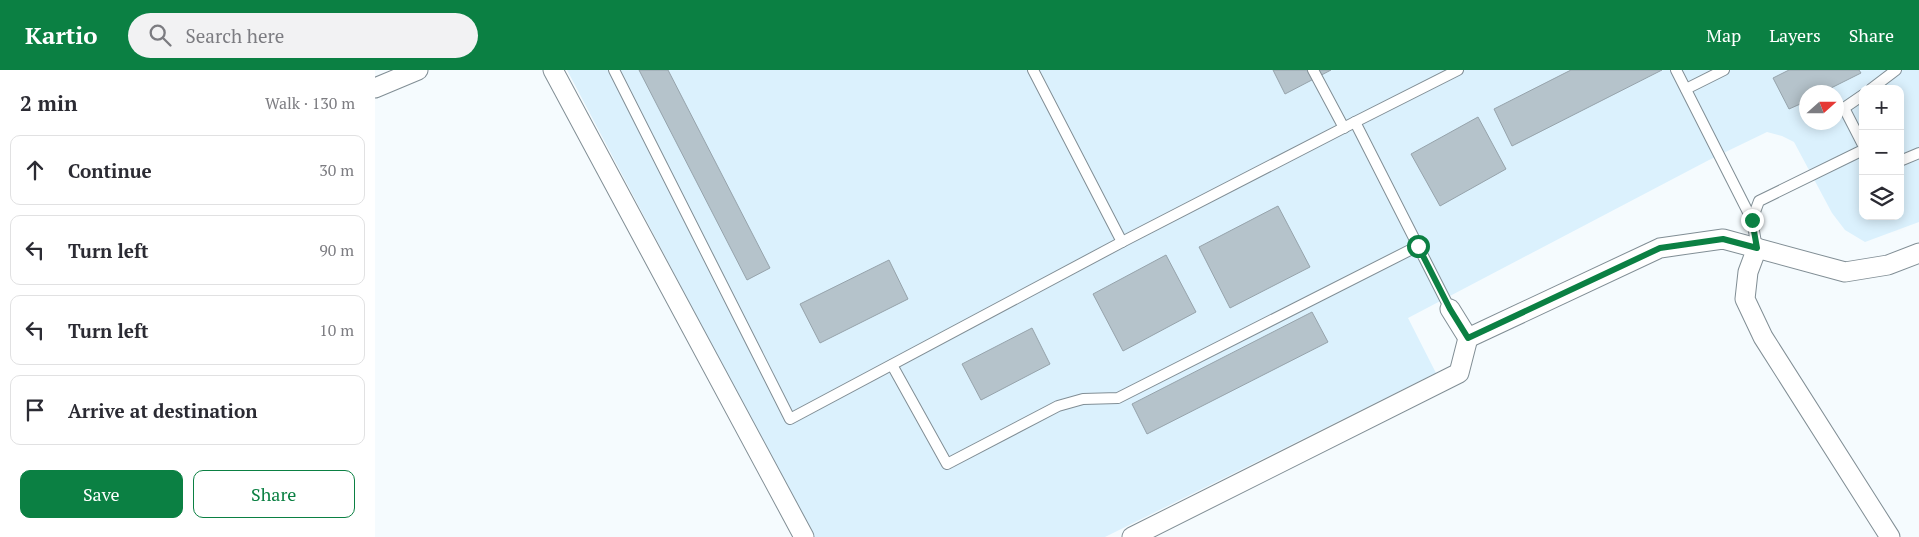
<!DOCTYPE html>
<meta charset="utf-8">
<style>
:root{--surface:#fff;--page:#f2f2f3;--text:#2b2b33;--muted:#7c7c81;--line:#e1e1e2;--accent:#0b8043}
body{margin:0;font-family:"PT Serif",serif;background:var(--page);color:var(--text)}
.controls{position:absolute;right:15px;top:15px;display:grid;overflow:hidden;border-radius:10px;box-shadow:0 2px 12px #0003}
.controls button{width:45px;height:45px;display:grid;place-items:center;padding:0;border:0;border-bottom:1px solid var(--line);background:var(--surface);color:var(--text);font:25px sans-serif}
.compass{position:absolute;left:1424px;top:15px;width:45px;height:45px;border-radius:50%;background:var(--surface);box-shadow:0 2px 12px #0003;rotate:69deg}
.stop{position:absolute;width:15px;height:15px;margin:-11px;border:4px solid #0b8043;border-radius:50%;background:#fff}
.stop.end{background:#0b8043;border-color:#fff;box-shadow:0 1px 5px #0008}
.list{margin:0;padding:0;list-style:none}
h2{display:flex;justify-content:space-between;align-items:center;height:65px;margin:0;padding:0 20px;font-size:21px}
h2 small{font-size:16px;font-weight:400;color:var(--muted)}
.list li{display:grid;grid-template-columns:32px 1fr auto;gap:15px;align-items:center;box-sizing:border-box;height:70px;margin:0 10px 10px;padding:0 10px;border:1px solid var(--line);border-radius:10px}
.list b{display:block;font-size:19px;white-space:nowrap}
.list em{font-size:16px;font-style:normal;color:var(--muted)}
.actions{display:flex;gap:10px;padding:15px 20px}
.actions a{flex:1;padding:11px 0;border:1px solid var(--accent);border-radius:10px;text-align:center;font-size:18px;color:var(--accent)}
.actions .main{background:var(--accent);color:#fff}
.icon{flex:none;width:28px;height:28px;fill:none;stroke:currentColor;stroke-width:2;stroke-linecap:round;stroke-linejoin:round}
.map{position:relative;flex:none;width:1544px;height:467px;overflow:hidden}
header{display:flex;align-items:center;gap:30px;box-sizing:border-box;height:70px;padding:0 25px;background:var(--accent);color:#fff}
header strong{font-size:24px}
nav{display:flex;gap:28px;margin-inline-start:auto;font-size:18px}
.search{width:350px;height:45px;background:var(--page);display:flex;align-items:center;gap:12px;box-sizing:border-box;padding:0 18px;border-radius:28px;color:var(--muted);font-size:19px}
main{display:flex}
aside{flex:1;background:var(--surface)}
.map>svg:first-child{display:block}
.built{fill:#dbf1fd;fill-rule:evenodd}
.building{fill:#b5c3cb;stroke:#96a3ab}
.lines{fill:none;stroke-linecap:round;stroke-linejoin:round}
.service-casing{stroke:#818e95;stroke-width:12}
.minor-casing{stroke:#818e95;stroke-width:21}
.service{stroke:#fff;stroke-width:10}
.minor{stroke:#fff;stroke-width:19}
.route{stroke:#0b8043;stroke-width:6}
</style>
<header>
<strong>Kartio</strong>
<div class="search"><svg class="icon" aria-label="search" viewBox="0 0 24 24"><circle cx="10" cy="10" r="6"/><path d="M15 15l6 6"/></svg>Search here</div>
<nav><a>Map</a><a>Layers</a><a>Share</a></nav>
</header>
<main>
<aside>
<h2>2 min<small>Walk · 130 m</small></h2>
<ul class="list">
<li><svg class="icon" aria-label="ahead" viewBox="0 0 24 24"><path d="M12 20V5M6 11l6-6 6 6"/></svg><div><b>Continue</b></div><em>30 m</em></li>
<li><svg class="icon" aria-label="left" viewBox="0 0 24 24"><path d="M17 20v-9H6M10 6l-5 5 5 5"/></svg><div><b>Turn left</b></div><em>90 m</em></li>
<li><svg class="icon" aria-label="left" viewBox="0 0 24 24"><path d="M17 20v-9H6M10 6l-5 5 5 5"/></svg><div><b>Turn left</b></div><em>10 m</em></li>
<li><svg class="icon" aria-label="arrive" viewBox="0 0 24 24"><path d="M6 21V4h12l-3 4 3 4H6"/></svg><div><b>Arrive at destination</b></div></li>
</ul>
<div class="actions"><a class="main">Save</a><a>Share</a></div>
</aside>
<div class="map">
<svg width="1544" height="467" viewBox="0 0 1544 467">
<rect width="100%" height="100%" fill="#f5fbfe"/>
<path class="built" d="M192 0H1544V152L1490 172 1470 160 1457 143 1419 72 1407 66 1392 62 1334 90 1033 248 1061 303 730 467H438ZM1488 19H1525V146H1488ZM1432 22H1462V52H1432Z"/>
<g class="building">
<polygon points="264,0 293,0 395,198 372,210"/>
<polygon points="898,0 956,0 910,24"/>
<polygon points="1196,0 1287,0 1137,76 1119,39"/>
<polygon points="1414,0 1484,0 1486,3 1448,22 1432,22 1432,31 1414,39 1398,8"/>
<polygon points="1103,47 1131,99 1065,136 1036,84"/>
<polygon points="903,136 935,197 855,238 824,177"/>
<polygon points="791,185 821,242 748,281 718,224"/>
<polygon points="514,190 533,229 445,273 425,234"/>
<polygon points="937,242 953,272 772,364 757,334"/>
<polygon points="657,258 675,294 606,330 587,294"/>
</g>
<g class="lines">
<defs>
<g id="service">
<polyline points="239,0 415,349 747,172"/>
<polyline points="658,0 747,172 980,52"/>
<polyline points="938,0 969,58"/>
<polyline points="1301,0 1377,150"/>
<polyline points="1311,19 1349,0"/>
<polyline points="1496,19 1521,0"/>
<polyline points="1488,25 1469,38 1488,75"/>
<polyline points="1525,91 1544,83"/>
<polyline points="1382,178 1377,150 1384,131 1488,80"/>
<polyline points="1075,239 980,52 1083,0"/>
<polyline points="517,295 572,394 683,336 708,329 743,328 1043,176"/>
</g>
<g id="minor">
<polyline points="178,0 429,467"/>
<polyline points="0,18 43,0"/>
<polyline points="1382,178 1373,202 1370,229 1388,267 1515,467"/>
<polyline points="1075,239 1093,268 1285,178 1348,169 1470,202 1513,195 1544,183"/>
<polyline points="757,467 1084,303 1093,268"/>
</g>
</defs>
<use href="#service" class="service-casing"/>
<use href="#minor" class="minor-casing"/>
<use href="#service" class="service"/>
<use href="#minor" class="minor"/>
</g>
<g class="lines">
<polyline class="route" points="1043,176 1075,239 1093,268 1285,178 1348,169 1382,178 1377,150"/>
</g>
</svg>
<div class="controls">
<button>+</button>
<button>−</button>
<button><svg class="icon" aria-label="layers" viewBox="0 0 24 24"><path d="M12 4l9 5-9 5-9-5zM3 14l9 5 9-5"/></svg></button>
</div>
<svg class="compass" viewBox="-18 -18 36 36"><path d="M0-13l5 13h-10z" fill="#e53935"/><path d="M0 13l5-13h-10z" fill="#7c7c81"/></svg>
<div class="stop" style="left:1043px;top:176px"></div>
<div class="stop end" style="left:1377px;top:150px"></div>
</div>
</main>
